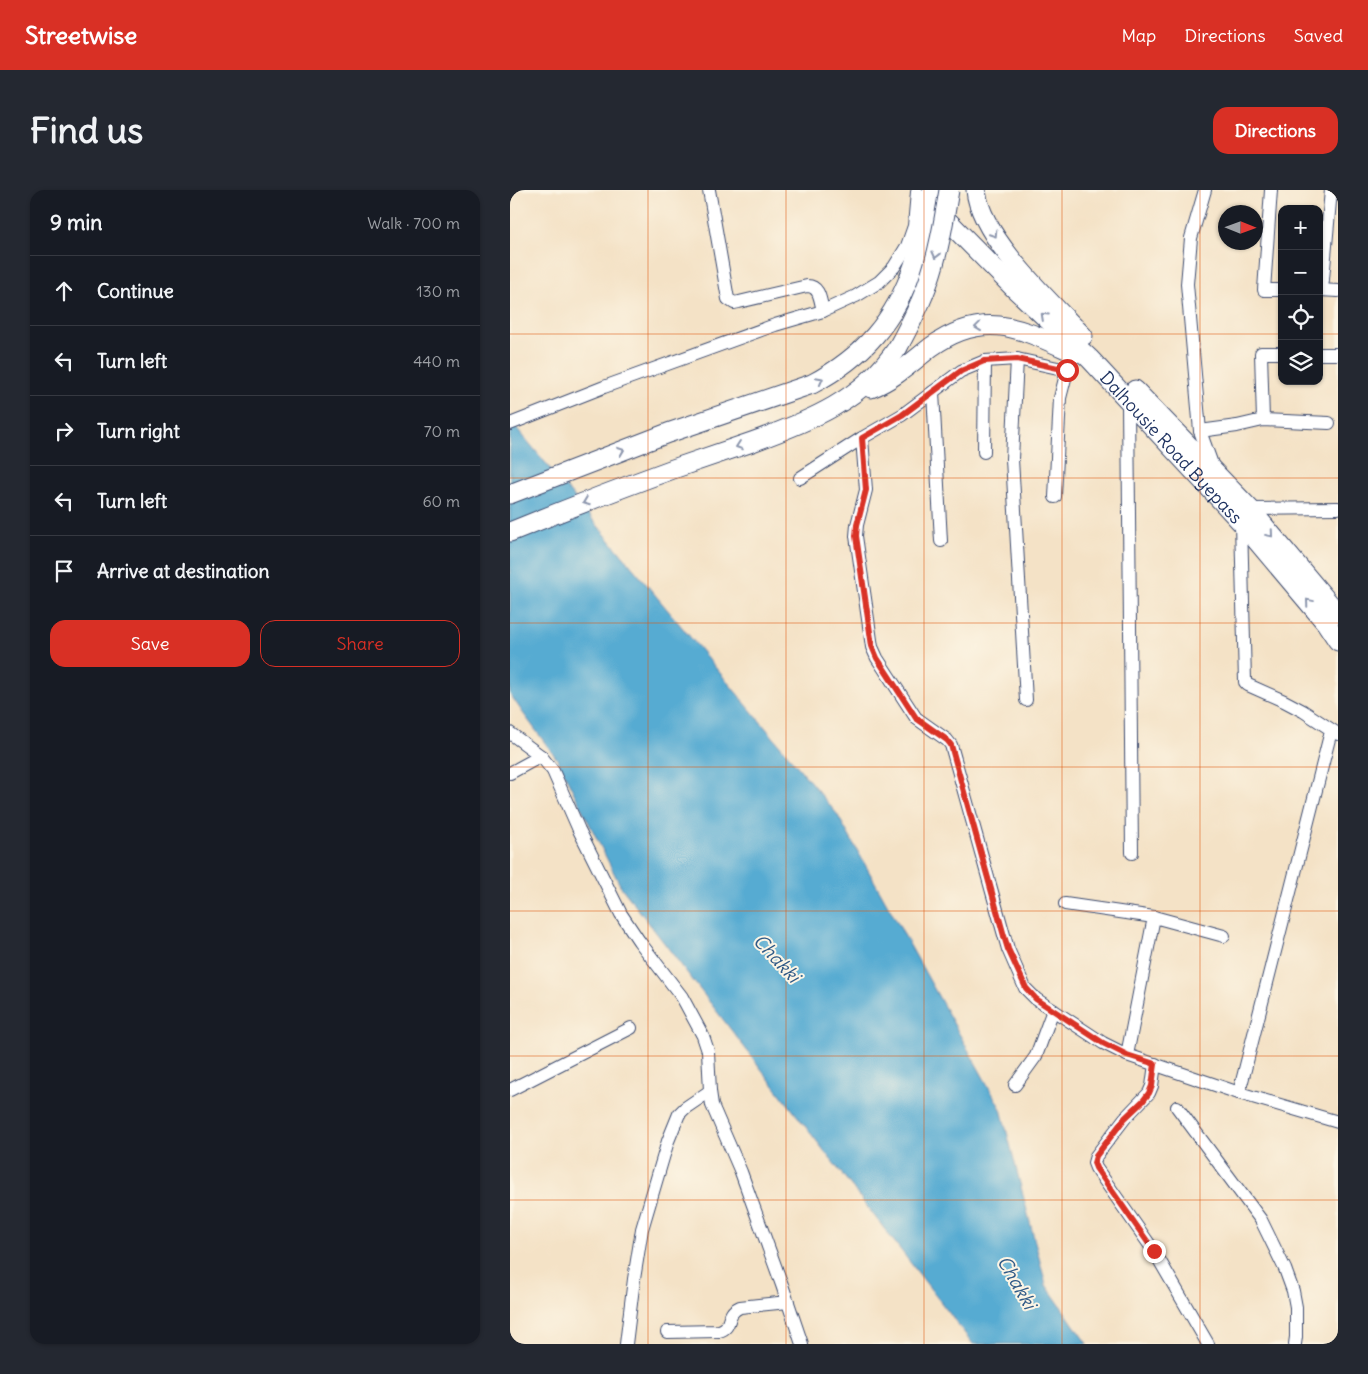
<!DOCTYPE html>
<meta charset="utf-8">
<style>
:root{--surface:#171b24;--page:#242831;--text:#f1f3f6;--muted:#9ea1a6;--line:#363941;--accent:#d93025}
body{margin:0;font-family:Delius,sans-serif;background:var(--page);color:var(--text)}
.controls{position:absolute;right:15px;top:15px;display:grid;overflow:hidden;border-radius:10px;box-shadow:0 1px 4px #0004}
.controls button{width:45px;height:45px;display:grid;place-items:center;padding:0;border:0;border-bottom:1px solid var(--line);background:var(--surface);color:var(--text);font:25px sans-serif}
.compass{position:absolute;left:708px;top:15px;width:45px;height:45px;border-radius:50%;background:var(--surface);box-shadow:0 1px 4px #0004;rotate:91deg}
.stop{position:absolute;width:15px;height:15px;margin:-11px;border:4px solid #d93025;border-radius:50%;background:#fff}
.stop.end{background:#d93025;border-color:#fff;box-shadow:0 1px 5px #0008}
.list{margin:0;padding:0;list-style:none}
h2{display:flex;justify-content:space-between;align-items:center;height:65px;margin:0;padding:0 20px;font-size:21px}
h2 small{font-size:16px;font-weight:400;color:var(--muted)}
.list li{display:grid;grid-template-columns:32px 1fr auto;gap:15px;align-items:center;box-sizing:border-box;height:70px;padding:0 20px;border-top:1px solid var(--line)}
.list b{display:block;font-size:19px;white-space:nowrap}
.list em{font-size:16px;font-style:normal;color:var(--muted)}
.actions{display:flex;gap:10px;padding:15px 20px}
.actions a{flex:1;padding:11px 0;border:1px solid var(--accent);border-radius:15px;text-align:center;font-size:18px;color:var(--accent)}
.actions .main{background:var(--accent);color:#fff}
.icon{flex:none;width:28px;height:28px;fill:none;stroke:currentColor;stroke-width:2;stroke-linecap:round;stroke-linejoin:round}
.map{position:relative;flex:none;width:828px;height:1154px;overflow:hidden;border-radius:15px}
header{display:flex;align-items:center;gap:30px;box-sizing:border-box;height:70px;padding:0 25px;background:var(--accent);color:#fff}
header strong{font-size:24px}
nav{display:flex;gap:28px;margin-inline-start:auto;font-size:18px}
.intro{display:flex;align-items:center;justify-content:space-between;box-sizing:border-box;height:120px;padding:0 30px}
h1{margin:0;font-size:35px}
.button{padding:12px 22px;border-radius:15px;background:var(--accent);color:#fff;font-size:18px;font-weight:700}
main{display:flex;gap:30px;padding:0 30px}
aside{flex:1;background:var(--surface);border-radius:15px;box-shadow:0 1px 4px #0004}
.map>svg:first-child{display:block}
.water{fill:#56abd2;stroke:#386d98}
.lines{fill:none;stroke-linecap:round;stroke-linejoin:round}
.minor-casing{stroke:#3c4a6e;stroke-width:14}
.highway-casing{stroke:#3c4a6e;stroke-width:21}
.minor{stroke:#fff;stroke-width:12}
.highway{stroke:#fff;stroke-width:19}
.highway-bridge-casing{stroke:#3c4a6e;stroke-width:21;stroke-linecap:butt}
.highway-bridge{stroke:#fff;stroke-width:19}
.oneway{stroke:#8d97ae}
.route{stroke:#d93025;stroke-width:6}
.grid{fill:none;stroke:#de5710;stroke-width:1;stroke-opacity:0.55}
.labels{text-anchor:middle;dominant-baseline:central;stroke-width:4;stroke-linejoin:round;paint-order:stroke}
.street-label{font-size:18px;fill:#1b2f5e;stroke:#fcf5e5}
.water-label{font-size:19px;font-style:italic;fill:#305a87;stroke:#fcf5e5}
</style>
<header>
<strong>Streetwise</strong>
<nav><a>Map</a><a>Directions</a><a>Saved</a></nav>
</header>
<div class="intro"><h1>Find us</h1><a class="button">Directions</a></div>
<main>
<aside>
<h2>9 min<small>Walk · 700 m</small></h2>
<ul class="list">
<li><svg class="icon" aria-label="ahead" viewBox="0 0 24 24"><path d="M12 20V5M6 11l6-6 6 6"/></svg><div><b>Continue</b></div><em>130 m</em></li>
<li><svg class="icon" aria-label="left" viewBox="0 0 24 24"><path d="M17 20v-9H6M10 6l-5 5 5 5"/></svg><div><b>Turn left</b></div><em>440 m</em></li>
<li><svg class="icon" aria-label="right" viewBox="0 0 24 24"><path d="M7 20v-9h11M14 6l5 5-5 5"/></svg><div><b>Turn right</b></div><em>70 m</em></li>
<li><svg class="icon" aria-label="left" viewBox="0 0 24 24"><path d="M17 20v-9H6M10 6l-5 5 5 5"/></svg><div><b>Turn left</b></div><em>60 m</em></li>
<li><svg class="icon" aria-label="arrive" viewBox="0 0 24 24"><path d="M6 21V4h12l-3 4 3 4H6"/></svg><div><b>Arrive at destination</b></div></li>
</ul>
<div class="actions"><a class="main">Save</a><a>Share</a></div>
</aside>
<div class="map">
<svg width="828" height="1154" viewBox="0 0 828 1154">
<rect width="100%" height="100%" fill="#fcf5e5"/>
<filter id="ink" filterUnits="userSpaceOnUse"><feTurbulence type="fractalNoise" baseFrequency=".02" numOctaves="2"/><feDisplacementMap in="SourceGraphic" scale="10" xChannelSelector="R" yChannelSelector="G"/><feConvolveMatrix kernelMatrix="1 2 1 2 8 2 1 2 1" color-interpolation-filters="sRGB"/></filter>
<filter id="wash" filterUnits="userSpaceOnUse"><feTurbulence type="fractalNoise" baseFrequency=".0096" numOctaves="4" result="noise"/><feDisplacementMap in="SourceGraphic" scale="20" xChannelSelector="R" yChannelSelector="G"/><feGaussianBlur stdDeviation="1.12" result="paint"/><feColorMatrix in="noise" values="0 0 0 0 0 0 0 0 0 0 0 0 0 0 0 0 0 1.4 0 .05"/><feComposite in="paint" operator="in"/></filter>
<g filter="url(#wash)">
<rect width="100%" height="100%" fill="#f4e2c6"/>
<polygon class="water" points="0,230 327,624 491,919 536,1095 577,1154 463,1154 111,697 47,569 13,523 0,504"/>
</g>
<g filter="url(#ink)">
<g class="lines">
<defs>
<g id="minor">
<path d="M199 0 218 109 224 113 229 112 297 96C310 96 310 110 313 121"/>
<polyline points="695,0 681,48 677,94 690,241 703,277"/>
<polyline points="761,0 754,100 772,100"/>
<polyline points="809,100 828,101"/>
<polyline points="812,100 821,0"/>
<polyline points="809,164 828,164"/>
<polyline points="507,169 502,269 516,510"/>
<polyline points="423,202 431,351"/>
<polyline points="618,211 622,663"/>
<polyline points="753,230 751,163 772,163"/>
<polyline points="0,234 94,197 265,135 313,121 346,106 369,92 384,77 397,56 404,36 407,2"/>
<polyline points="690,241 727,236 753,230 819,233"/>
<polyline points="352,248 356,300 347,335 346,346 362,457 367,468 406,528 437,550 441,555 494,745 498,759 515,798 526,809 593,853 617,865 729,903 828,932"/>
<polyline points="474,262 475,171"/>
<polyline points="290,288 352,248 392,225 451,181 475,171 507,169 557,180"/>
<polyline points="545,307 550,208 562,161"/>
<polyline points="740,319 828,318"/>
<polyline points="731,332 735,492 738,495 774,511 793,521 828,544"/>
<polyline points="0,543 31,566 43,581 69,640 111,724 129,751 172,807 193,846 198,861 200,901 202,915 231,982 272,1095 292,1154"/>
<polyline points="0,583 31,566"/>
<polyline points="555,714 644,727 617,865"/>
<polyline points="644,727 714,746"/>
<polyline points="645,874 642,896 639,903 615,928 586,966 584,973 586,978 644,1061 698,1154"/>
<polyline points="505,895 526,866 543,820"/>
<polyline points="0,900 121,838"/>
<polyline points="729,903 821,541"/>
<polyline points="667,917 751,1030 775,1079 783,1101 786,1117 786,1147 785,1154"/>
<path d="M157 1142 209 1141C224 1137 214 1124 230 1117L278 1112"/>
<polyline points="116,1154 124,1089 132,1039 158,951 169,924 175,918 200,901"/>
</g>
<g id="highway">
<path d="M466 0C470 47 540 112 573 146"/>
<path id="s1" d="M419 12 505 99 580 169 731 332 816 433 828 451"/>
<path d="M361 198C384 189 402 172 421 157 475 118 512 139 565 163"/>
<polyline points="625,200 740,319 828,424"/>
<path d="M0 304 158 243 302 194C353 167 385 131 404 75 412 52 416 27 421 4"/>
<path d="M0 342C54 320 108 299 163 279 189 270 215 261 242 252 300 231 353 210 388 157"/>
</g>
</defs>
<use href="#minor" class="minor-casing"/>
<use href="#highway" class="highway-casing"/>
<use href="#minor" class="minor"/>
<use href="#highway" class="highway"/>
<defs>
<path id="highway-bridge" d="M388 157C400 135 411 114 419 90 429 61 434 30 439 0"/>
</defs>
<use href="#highway-bridge" class="highway-bridge-casing"/>
<use href="#highway-bridge" class="highway-bridge"/>
</g>
<defs><path id="oneway-chevron" d="M-2-3.5L2.5 0L-2 3.5" fill="none" stroke-width="1.6" stroke-linecap="round" stroke-linejoin="round" transform="scale(1.25)"/></defs>
<g class="oneway">
<use href="#oneway-chevron" transform="translate(484 44) rotate(57)"/>
<use href="#oneway-chevron" transform="translate(426 65) rotate(104)"/>
<use href="#oneway-chevron" transform="translate(534 126) rotate(-137)"/>
<use href="#oneway-chevron" transform="translate(468 137) rotate(173)"/>
<use href="#oneway-chevron" transform="translate(310 190) rotate(-28)"/>
<use href="#oneway-chevron" transform="translate(229 256) rotate(161)"/>
<use href="#oneway-chevron" transform="translate(111 261) rotate(-21)"/>
<use href="#oneway-chevron" transform="translate(76 312) rotate(159)"/>
<use href="#oneway-chevron" transform="translate(760 344) rotate(50)"/>
<use href="#oneway-chevron" transform="translate(799 412) rotate(-130)"/>
</g>
</g>
<g class="lines" filter="url(#ink)">
<polyline class="route" points="557,180 507,169 474,171 451,181 392,225 352,248 356,300 347,335 346,346 362,456 367,468 406,528 437,550 441,555 494,746 498,759 516,798 526,809 593,853 617,865 645,874 642,896 639,903 633,911 615,928 586,966 584,973 586,978 644,1061"/>
</g>
<path class="grid" d="M138 0V1154M276 0V1154M414 0V1154M552 0V1154M690 0V1154M0 144H772M809 144H828M0 288H828M0 433H828M0 577H828M0 721H828M0 866H828M0 1010H828"/>
<g class="labels">
<g class="street-label">
<text stroke="none"><textPath href="#s1" startOffset="345">Dalhousie Road Byepass</textPath></text>
</g>
<g class="water-label">
<text transform="translate(267 768) rotate(47)">Chakki</text>
<text transform="translate(507 1092) rotate(60)">Chakki</text>
</g>
</g>
</svg>
<div class="controls">
<button>+</button>
<button>−</button>
<button><svg class="icon" aria-label="locate" viewBox="0 0 24 24"><circle cx="12" cy="12" r="6"/><path d="M12 2v4M12 18v4M2 12h4M18 12h4"/></svg></button>
<button><svg class="icon" aria-label="layers" viewBox="0 0 24 24"><path d="M12 4l9 5-9 5-9-5zM3 14l9 5 9-5"/></svg></button>
</div>
<svg class="compass" viewBox="-18 -18 36 36"><path d="M0-13l5 13h-10z" fill="#e53935"/><path d="M0 13l5-13h-10z" fill="#9ea1a6"/></svg>
<div class="stop" style="left:557px;top:180px"></div>
<div class="stop end" style="left:644px;top:1061px"></div>
</div>
</main>
